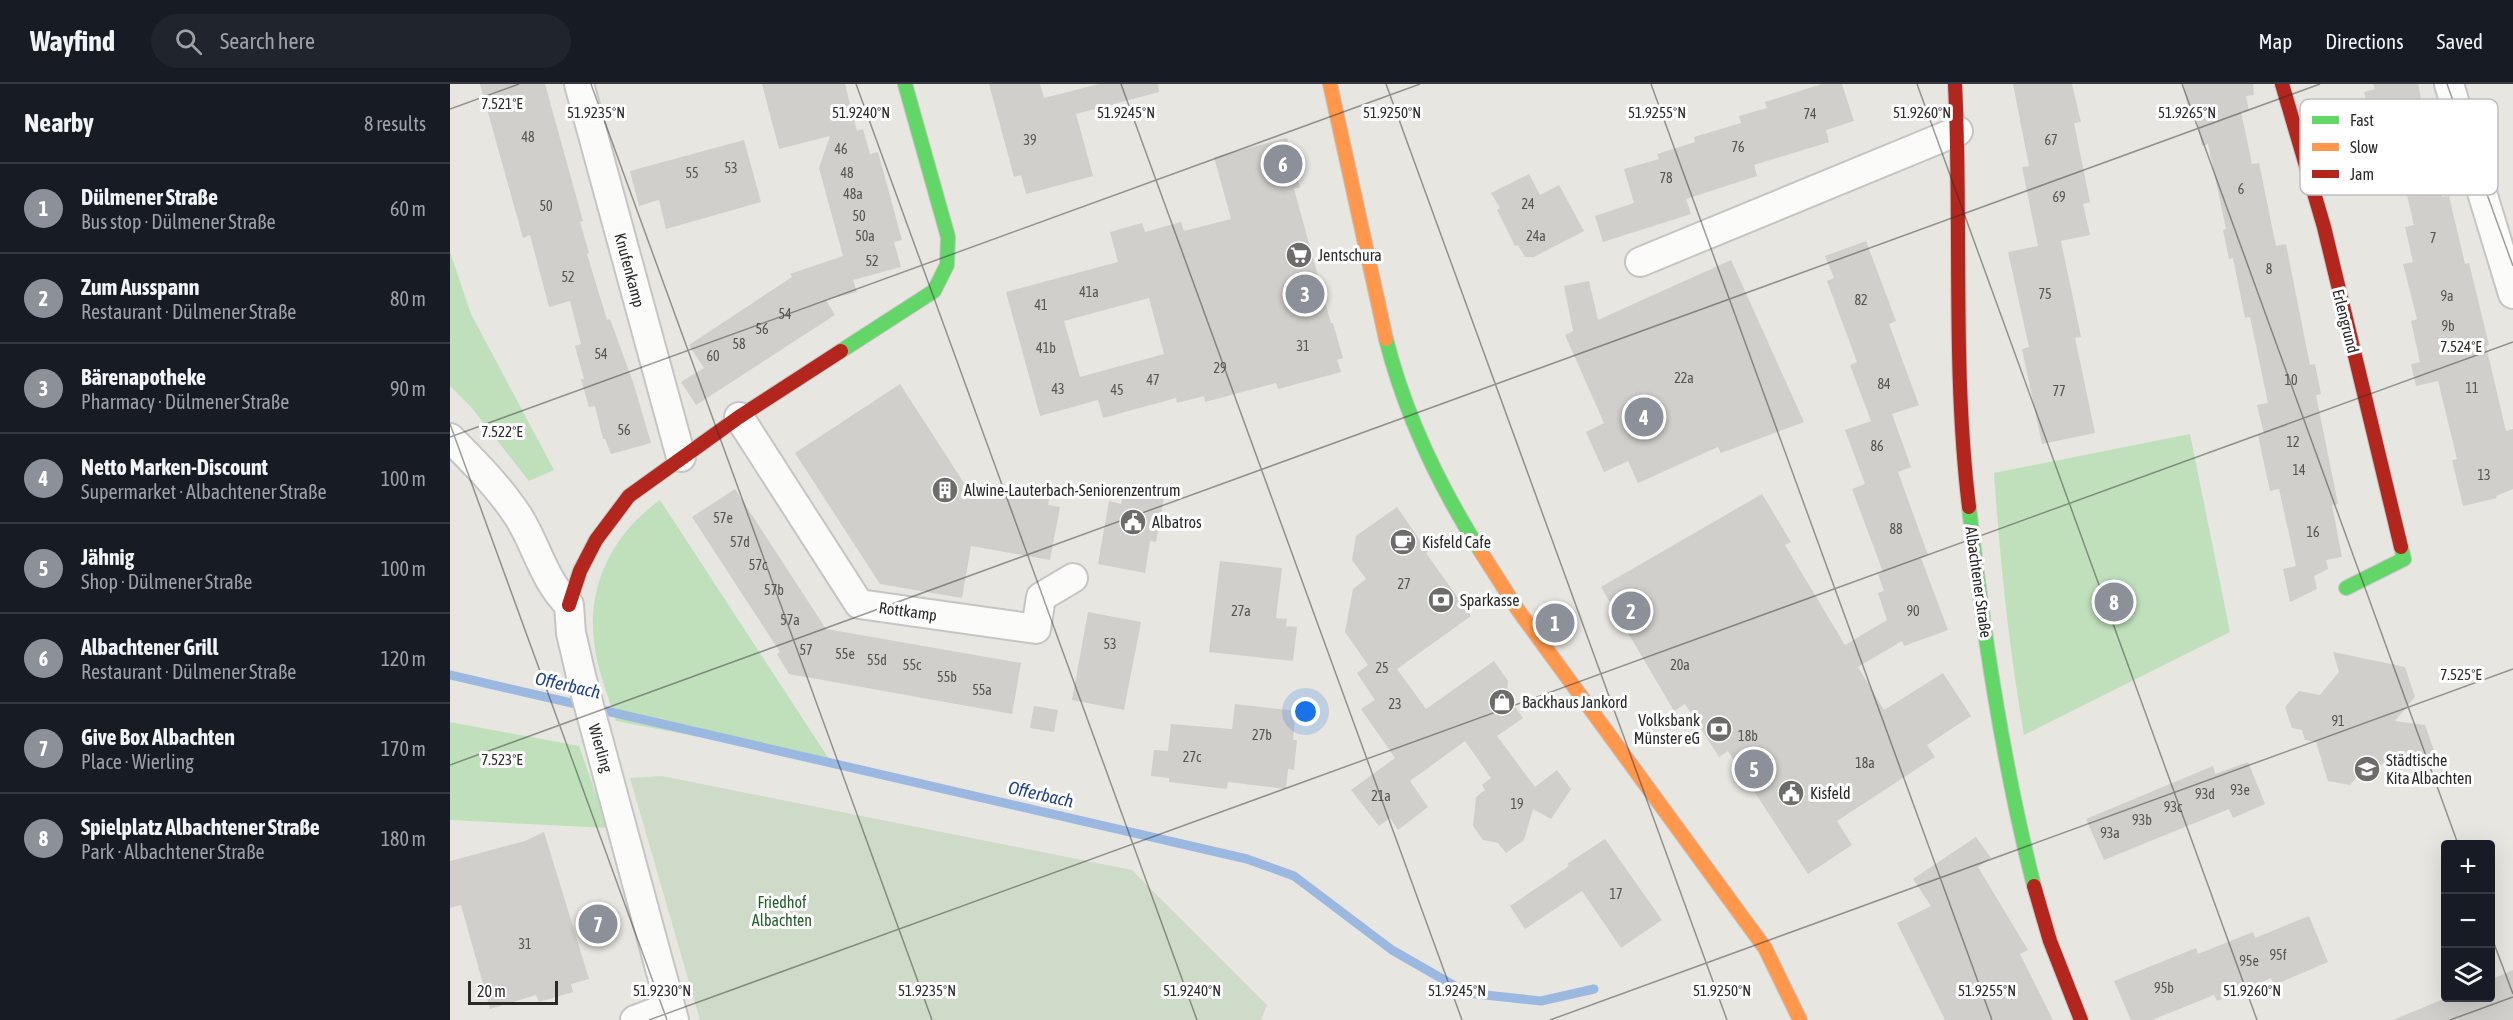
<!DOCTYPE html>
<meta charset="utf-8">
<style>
:root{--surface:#171b24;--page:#20242c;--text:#f1f3f6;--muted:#9ea1a6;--line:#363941;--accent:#8c9099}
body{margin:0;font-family:"Asap Condensed",sans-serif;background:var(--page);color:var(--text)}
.controls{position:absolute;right:18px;bottom:18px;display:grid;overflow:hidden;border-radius:6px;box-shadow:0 6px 24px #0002}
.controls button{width:54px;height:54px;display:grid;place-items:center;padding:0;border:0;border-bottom:2px solid var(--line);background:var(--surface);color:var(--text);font:30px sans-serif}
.scale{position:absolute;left:18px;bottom:15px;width:90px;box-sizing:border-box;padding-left:6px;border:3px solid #2a2a2a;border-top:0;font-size:16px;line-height:21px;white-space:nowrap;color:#2a2a2a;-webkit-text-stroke:4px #fff;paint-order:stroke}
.you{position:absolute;left:856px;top:628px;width:21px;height:21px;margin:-15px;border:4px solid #fff;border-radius:50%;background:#1a73e8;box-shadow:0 0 0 9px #1a73e833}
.badge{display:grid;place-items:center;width:39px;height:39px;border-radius:50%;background:var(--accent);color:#fff;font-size:20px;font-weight:700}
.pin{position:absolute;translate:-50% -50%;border:3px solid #fff;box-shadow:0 2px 6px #0006}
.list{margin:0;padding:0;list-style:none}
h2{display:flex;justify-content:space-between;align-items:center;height:78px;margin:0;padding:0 24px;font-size:26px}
h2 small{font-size:20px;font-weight:400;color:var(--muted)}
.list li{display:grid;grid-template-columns:39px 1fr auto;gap:18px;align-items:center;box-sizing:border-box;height:90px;padding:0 24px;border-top:2px solid var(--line)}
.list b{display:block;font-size:22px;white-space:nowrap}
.list p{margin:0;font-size:20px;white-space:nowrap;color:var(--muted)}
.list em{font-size:20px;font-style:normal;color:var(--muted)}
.icon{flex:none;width:33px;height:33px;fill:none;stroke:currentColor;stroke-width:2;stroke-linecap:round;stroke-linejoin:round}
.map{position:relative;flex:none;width:2063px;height:936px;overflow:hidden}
header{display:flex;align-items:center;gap:36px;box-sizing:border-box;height:84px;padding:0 30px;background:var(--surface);border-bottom:2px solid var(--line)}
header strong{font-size:28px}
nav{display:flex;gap:33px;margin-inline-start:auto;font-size:21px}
.search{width:420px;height:54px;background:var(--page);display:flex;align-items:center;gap:15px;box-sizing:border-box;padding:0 21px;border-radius:33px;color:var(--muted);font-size:22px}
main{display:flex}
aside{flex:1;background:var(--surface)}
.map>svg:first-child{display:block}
.green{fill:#c0e0bc}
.cemetery{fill:#cfdbc9}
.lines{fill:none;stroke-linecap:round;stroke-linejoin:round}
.stream{stroke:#9bb8e1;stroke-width:9}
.building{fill:#d0cfcb;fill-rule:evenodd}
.street-casing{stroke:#c6c5c5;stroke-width:32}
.fast-casing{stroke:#c6c5c5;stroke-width:16}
.slow-casing{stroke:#c6c5c5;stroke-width:16}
.jam-casing{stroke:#c6c5c5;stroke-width:16}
.street{stroke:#fbfbfa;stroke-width:28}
.fast{stroke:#63d668;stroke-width:14}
.slow{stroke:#ff974d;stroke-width:14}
.jam{stroke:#b3261e;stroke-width:14}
.ticks{fill:none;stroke:#2a2a2a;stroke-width:1.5;stroke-opacity:0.45}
.labels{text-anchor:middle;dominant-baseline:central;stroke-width:6;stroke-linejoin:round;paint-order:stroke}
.number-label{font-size:14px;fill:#545453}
.poi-label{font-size:16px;fill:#2a2a2a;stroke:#fff;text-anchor:start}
.street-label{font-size:16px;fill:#2a2a2a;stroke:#fff}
.park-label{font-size:16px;fill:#215f28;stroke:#fff}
.water-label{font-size:18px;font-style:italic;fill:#1b418d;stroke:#fff}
.key{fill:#fff;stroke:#bfbfbf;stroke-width:1.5}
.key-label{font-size:16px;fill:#2a2a2a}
.ticks-label{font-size:15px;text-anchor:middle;fill:#2a2a2a;stroke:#fff;stroke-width:6;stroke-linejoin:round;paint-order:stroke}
</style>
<header>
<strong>Wayfind</strong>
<div class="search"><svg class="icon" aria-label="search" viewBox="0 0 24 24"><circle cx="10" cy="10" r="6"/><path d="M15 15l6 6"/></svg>Search here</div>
<nav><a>Map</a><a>Directions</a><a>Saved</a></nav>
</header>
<main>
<aside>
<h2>Nearby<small>8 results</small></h2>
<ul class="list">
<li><span class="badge">1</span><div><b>Dülmener Straße</b><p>Bus stop · Dülmener Straße</p></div><em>60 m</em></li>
<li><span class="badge">2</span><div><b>Zum Ausspann</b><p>Restaurant · Dülmener Straße</p></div><em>80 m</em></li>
<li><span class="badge">3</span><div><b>Bärenapotheke</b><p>Pharmacy · Dülmener Straße</p></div><em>90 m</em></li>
<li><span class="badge">4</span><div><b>Netto Marken-Discount</b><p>Supermarket · Albachtener Straße</p></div><em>100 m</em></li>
<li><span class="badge">5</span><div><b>Jähnig</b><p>Shop · Dülmener Straße</p></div><em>100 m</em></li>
<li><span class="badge">6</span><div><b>Albachtener Grill</b><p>Restaurant · Dülmener Straße</p></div><em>120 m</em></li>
<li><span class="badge">7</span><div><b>Give Box Albachten</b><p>Place · Wierling</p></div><em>170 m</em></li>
<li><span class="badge">8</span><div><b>Spielplatz Albachtener Straße</b><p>Park · Albachtener Straße</p></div><em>180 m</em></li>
</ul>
</aside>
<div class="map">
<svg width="2063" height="936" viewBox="0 0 2063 936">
<rect width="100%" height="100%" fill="#e7e6e0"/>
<g class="green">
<polygon points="0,168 21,230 104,386 79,397 21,323 0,302"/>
<path d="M1740 350 1780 548 1574 651C1559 564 1550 477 1544 389Z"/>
<path d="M210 416 381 678 166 637C158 611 146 583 144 556 137 499 165 448 210 416Z"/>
<polygon points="0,638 129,662 158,744 0,736"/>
</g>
<polygon class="cemetery" points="212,692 682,786 817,921 811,936 250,936 180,694"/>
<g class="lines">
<polyline class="stream" points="0,591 797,775 844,792 942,866 1017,909 1091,917 1144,905"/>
</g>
<g class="building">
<polygon points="30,0 95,0 133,137 130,138 139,169 137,170 157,236 160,235 184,301 201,359 161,370 155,355 153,355 145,322 139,323 131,295 134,295 125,262 131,260 120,217 99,223 80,151 73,154"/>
<polygon points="312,0 395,0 407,47 413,45 420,70 428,68 452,156 444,158 451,183 403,196 407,208 376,216 385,231 246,321 231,298 254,284 239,261 342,193 340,190 393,172 369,84 380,52 329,65"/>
<polygon points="539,0 590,0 594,14 649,0 708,0 709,8 626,30 643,92 576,110 571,91 564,93"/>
<polygon points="1372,0 1392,0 1404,37 1376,46 1379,58 1304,81 1307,92 1236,115 1241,130 1153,158 1145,132 1184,119 1174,85 1209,75 1207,70 1245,58 1244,53 1291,39 1289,32 1317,24 1315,18"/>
<polygon points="1563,0 1622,0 1631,38 1624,39 1640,118 1633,120 1640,151 1611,157 1631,253 1625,254 1645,349 1592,360 1572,265 1579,263 1558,168 1588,162 1572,83 1579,82"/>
<polygon points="1733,0 1803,0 1804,11 1796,12 1799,27 1791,28 1802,80 1809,79 1826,162 1836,160 1860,281 1865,280 1871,310 1866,311 1888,420 1882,421 1892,473 1876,476 1878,485 1864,492 1867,505 1840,518 1833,485 1846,482 1829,405 1820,407 1808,351 1814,350 1807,321 1818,319 1800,233 1795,234 1783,174 1779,175 1773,146 1776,145 1758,60 1752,62 1744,23 1738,25"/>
<polygon points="1923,0 1968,0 1992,113 1999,112 2015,180 2019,179 2039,261 2036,262 2056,347 2063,345 2063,405 2046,412 2047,414 2013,422 2002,376 2007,375 1988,297 1966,302 1961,280 1970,278 1961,237 1967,235 1953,180 1963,178 1955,143 1964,141 1953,95 1939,99 1927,53 1925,53 1914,8 1925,5"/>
<path d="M837 54 850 103 844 105 881 239H883L893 274 887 276 891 288 828 305 826 299 755 318 754 312 727 319 726 314 653 334 648 316 590 332 556 208 668 178 660 148 692 139 695 148 731 138 734 147 781 135 764 73ZM699 214 714 270 630 293 614 237Z"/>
<polygon points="294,56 311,118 216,145 209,116 189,122 180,87"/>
<polygon points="1079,90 1090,111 1109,101 1134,147 1084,173 1075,173 1068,161 1065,162 1047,126 1050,124 1041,109"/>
<polygon points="1416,157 1446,237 1439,240 1469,321 1442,330 1461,383 1448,388 1478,471 1471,474 1498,546 1454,562 1452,557 1408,583 1434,626 1493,589 1521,632 1477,661 1485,673 1387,737 1402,761 1358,790 1278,667 1269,673 1235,620 1224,627 1151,503 1312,410 1341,458 1335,461 1395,561 1437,536 1428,509 1434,507 1428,490 1433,488 1402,405 1415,400 1395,346 1421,337 1400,281 1407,278 1377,197 1384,194 1375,172"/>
<polygon points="1281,176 1354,338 1271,369 1268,363 1188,399 1178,377 1154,388 1136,348 1154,339 1115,251 1123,247 1114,202 1139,197 1148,236"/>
<polygon points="450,300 514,399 599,414 598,421 610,423 600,476 521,462 512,514 430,500 345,369"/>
<polygon points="716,403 706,458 700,457 695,489 648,480 659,417 671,420 673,409"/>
<polygon points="285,405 376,545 571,579 562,630 339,590 327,570 330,568 242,433"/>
<polygon points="947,423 978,468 976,469 1021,532 947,585 976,625 1044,577 1058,597 1057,611 1073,634 1047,652 1085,703 1107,686 1121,705 1101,735 1083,725 1074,756 1056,769 1048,759 1033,756 1023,742 1026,713 1035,706 1032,701 1041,694 1015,657 960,697 978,723 948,746 940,734 929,742 901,706 945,674 911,625 925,616 907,589 918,581 895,548 903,505 916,495 902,476 906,452"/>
<polygon points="770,477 832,484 826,534 837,535 836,542 847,543 843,577 759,568"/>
<polygon points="638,528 691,538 674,626 622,616"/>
<polygon points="1883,568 1955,583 1965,613 1945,637 1975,641 1986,672 1964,669 1950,684 1930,680 1924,688 1913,686 1900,701 1878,697 1866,658 1855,656 1852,646 1842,644 1835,623 1849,607 1870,611 1889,588"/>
<polygon points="785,620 846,627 843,656 847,656 844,686 838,685 836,705 778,698 777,705 719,698 719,694 701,692 704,666 718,667 721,640 782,645"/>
<polygon points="584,622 608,626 604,648 580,644"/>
<polygon points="1798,678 1815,720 1783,734 1779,725 1654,776 1636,735 1763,682 1765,690"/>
<polygon points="94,748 139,895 121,900 123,908 89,918 86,911 40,925 11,821 0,824 0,777 75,757"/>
<polygon points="1526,753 1541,774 1528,783 1578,866 1570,870 1603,936 1495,936 1447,839 1481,822 1463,795"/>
<polygon points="1155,755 1212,836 1171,864 1132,807 1075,845 1060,822 1119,782 1117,780"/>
<polygon points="1859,832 1878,878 1824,901 1821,894 1767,917 1764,911 1702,936 1681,936 1664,897 1746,864 1748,870 1803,848 1805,854"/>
<polygon points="2063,886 2063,936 1943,936 1996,914 2040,914 2040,896"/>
</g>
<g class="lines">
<defs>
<g id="street">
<polyline points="129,0 231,373"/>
<polyline points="1999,0 2063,210"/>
<polyline points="1190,178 1508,47"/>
<polyline points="289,333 409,520 586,545 591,513 623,494"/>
<path d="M0 354C24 378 49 403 68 432 87 462 93 495 119 521L121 549 132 596 224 936"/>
<polyline points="185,936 219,923"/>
</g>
<g id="fast">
<path d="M936 255C955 330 989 402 1031 468"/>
<polyline points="391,267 484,207 497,181 498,153 455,0"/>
<path d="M1519 423C1533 548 1553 680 1584 802"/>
<polyline points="1896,504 1954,475 1951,463"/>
</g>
<g id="slow">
<polyline points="880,0 936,255"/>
<polyline points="1031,468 1068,526 1315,864 1350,936"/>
</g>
<g id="jam">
<path d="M1505 0C1512 141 1502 282 1519 423"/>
<polyline points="1832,0 1874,143 1951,463"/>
<polyline points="119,521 130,487 146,456 179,412 289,333 391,267"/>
<polyline points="1584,802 1600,857 1631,936"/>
</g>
</defs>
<use href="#street" class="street-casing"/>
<use href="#fast" class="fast-casing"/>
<use href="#slow" class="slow-casing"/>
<use href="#jam" class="jam-casing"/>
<use href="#street" class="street"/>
<use href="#fast" class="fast"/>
<use href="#slow" class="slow"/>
<use href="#jam" class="jam"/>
</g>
<path class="ticks" d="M141 0 482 936M406 0 747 936M671 0 1012 936M936 0 1277 936M1201 0 1542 936M1467 0 1807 936M1732 0 2008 760M1997 0 2063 182M0 25 69 0M0 340 217 936M0 353 970 0M0 681 1870 0M2040 849 2063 910M199 936 2063 258M1100 936 2063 585M2000 936 2063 913"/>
<defs>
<symbol id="supermarket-disc" viewBox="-11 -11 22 22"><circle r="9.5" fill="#6c6c6a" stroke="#fff"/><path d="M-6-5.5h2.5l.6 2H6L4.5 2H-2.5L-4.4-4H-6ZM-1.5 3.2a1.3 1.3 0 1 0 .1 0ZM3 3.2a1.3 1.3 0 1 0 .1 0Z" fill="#fff"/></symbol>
<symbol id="building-disc" viewBox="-11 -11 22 22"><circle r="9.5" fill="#6c6c6a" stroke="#fff"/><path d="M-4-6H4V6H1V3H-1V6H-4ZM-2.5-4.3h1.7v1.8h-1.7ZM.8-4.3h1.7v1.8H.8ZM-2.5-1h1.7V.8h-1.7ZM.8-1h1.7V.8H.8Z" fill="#fff"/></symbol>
<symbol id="civic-disc" viewBox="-11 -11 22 22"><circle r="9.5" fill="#6c6c6a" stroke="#fff"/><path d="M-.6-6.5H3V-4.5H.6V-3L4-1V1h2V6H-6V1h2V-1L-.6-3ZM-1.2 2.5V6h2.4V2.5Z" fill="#fff"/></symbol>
<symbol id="cafe-disc" viewBox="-11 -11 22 22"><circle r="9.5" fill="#6c6c6a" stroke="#fff"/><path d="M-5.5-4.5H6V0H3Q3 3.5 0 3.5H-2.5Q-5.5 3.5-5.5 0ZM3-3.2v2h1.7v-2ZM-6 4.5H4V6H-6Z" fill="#fff"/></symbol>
<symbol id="bank-disc" viewBox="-11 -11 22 22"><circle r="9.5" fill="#6c6c6a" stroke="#fff"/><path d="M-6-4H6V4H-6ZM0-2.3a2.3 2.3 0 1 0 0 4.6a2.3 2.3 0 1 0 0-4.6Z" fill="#fff"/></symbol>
<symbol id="shop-disc" viewBox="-11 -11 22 22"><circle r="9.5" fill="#6c6c6a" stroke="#fff"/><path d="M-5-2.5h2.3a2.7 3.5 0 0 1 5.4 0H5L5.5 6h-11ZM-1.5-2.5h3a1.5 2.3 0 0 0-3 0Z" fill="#fff"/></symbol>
<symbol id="school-disc" viewBox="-11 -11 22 22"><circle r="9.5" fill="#6c6c6a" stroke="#fff"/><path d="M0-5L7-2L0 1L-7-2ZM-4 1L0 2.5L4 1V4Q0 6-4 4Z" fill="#fff"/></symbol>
</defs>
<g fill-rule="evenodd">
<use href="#supermarket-disc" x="834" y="156" width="30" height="30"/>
<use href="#building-disc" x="480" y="391" width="30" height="30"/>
<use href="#civic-disc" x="668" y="423" width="30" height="30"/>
<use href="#cafe-disc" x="938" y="443" width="30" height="30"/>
<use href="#bank-disc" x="976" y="501" width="30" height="30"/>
<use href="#shop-disc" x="1037" y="603" width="30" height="30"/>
<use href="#bank-disc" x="1254" y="630" width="30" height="30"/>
<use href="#school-disc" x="1902" y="670" width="30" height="30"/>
<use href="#civic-disc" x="1326" y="694" width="30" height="30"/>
</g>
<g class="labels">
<g class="number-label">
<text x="1360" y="30">74</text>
<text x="78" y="53">48</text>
<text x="580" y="56">39</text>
<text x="1601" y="56">67</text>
<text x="1288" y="63">76</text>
<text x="391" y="65">46</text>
<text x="281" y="84">53</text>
<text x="242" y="89">55</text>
<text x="397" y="89">48</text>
<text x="1216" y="94">78</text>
<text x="1791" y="105">6</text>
<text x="403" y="110">48a</text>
<text x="1609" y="113">69</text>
<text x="1078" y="120">24</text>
<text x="96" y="122">50</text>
<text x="409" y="132">50</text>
<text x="415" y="152">50a</text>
<text x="1086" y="152">24a</text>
<text x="1983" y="154">7</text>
<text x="422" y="177">52</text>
<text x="1819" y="185">8</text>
<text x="118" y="193">52</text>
<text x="639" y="208">41a</text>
<text x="1595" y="210">75</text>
<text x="1997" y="212">9a</text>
<text x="1411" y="216">82</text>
<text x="591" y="221">41</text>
<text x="335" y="230">54</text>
<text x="1998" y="242">9b</text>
<text x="312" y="245">56</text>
<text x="289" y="260">58</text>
<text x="853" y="262">31</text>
<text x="596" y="264">41b</text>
<text x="151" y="270">54</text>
<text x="263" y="272">60</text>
<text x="770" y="284">29</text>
<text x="1234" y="294">22a</text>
<text x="703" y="296">47</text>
<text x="1841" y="296">10</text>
<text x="1434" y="300">84</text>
<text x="2022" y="304">11</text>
<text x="608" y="305">43</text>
<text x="667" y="306">45</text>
<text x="1609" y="307">77</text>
<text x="174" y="346">56</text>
<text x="1843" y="358">12</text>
<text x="1427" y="362">86</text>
<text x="1849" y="386">14</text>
<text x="2034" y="391">13</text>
<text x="273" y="434">57e</text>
<text x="1446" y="445">88</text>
<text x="1863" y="448">16</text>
<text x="290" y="458">57d</text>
<text x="308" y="481">57c</text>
<text x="954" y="500">27</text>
<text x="324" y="506">57b</text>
<text x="791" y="527">27a</text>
<text x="1463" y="527">90</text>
<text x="340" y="536">57a</text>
<text x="660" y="560">53</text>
<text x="356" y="566">57</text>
<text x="395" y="570">55e</text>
<text x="427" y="576">55d</text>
<text x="462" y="581">55c</text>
<text x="1230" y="581">20a</text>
<text x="932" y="584">25</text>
<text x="497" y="593">55b</text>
<text x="532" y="606">55a</text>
<text x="945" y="620">23</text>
<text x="1888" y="637">91</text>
<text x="812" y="651">27b</text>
<text x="1298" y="652">18b</text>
<text x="742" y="673">27c</text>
<text x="1415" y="679">18a</text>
<text x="1790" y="706">93e</text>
<text x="1755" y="710">93d</text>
<text x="931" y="712">21a</text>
<text x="1067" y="720">19</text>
<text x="1723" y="723">93c</text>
<text x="1692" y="736">93b</text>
<text x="1660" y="749">93a</text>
<text x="1166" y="810">17</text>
<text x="75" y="860">31</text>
<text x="1828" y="871">95f</text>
<text x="1799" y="877">95e</text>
<text x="1714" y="904">95b</text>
</g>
<g class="poi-label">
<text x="868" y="171">Jentschura</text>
<text x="514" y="406">Alwine-Lauterbach-Seniorenzentrum</text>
<text x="702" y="438">Albatros</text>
<text x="972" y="458">Kisfeld Cafe</text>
<text x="1010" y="516">Sparkasse</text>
<text x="1072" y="618">Backhaus Jankord</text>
<text x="1250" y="636" text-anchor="end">Volksbank<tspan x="1250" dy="18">Münster eG</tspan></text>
<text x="1936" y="676">Städtische<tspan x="1936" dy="18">Kita Albachten</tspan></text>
<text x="1360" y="709">Kisfeld</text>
</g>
<g class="street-label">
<text transform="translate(180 186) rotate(75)">Knufenkamp</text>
<text transform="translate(1896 237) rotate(76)">Erlengrund</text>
<text transform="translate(1529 498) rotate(82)">Albachtener Straße</text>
<text transform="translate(458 527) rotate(8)">Rottkamp</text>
<text transform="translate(151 664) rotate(74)">Wierling</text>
</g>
<g class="park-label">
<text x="332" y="818">Friedhof<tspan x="332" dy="18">Albachten</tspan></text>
</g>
<g class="water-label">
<text transform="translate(118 601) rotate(13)">Offerbach</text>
<text transform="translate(591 710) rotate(13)">Offerbach</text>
</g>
</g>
<rect x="1850" y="15" width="198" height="96" rx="9" class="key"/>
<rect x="1862" y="32" width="27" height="8" fill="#63d668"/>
<rect x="1862" y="59" width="27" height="8" fill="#ff974d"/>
<rect x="1862" y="86" width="27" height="8" fill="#b3261e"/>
<g class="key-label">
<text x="1900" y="42">Fast</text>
<text x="1900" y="69">Slow</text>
<text x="1900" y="96">Jam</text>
</g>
<g class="ticks-label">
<text x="52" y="25">7.521°E</text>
<text x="146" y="34">51.9235°N</text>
<text x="411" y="34">51.9240°N</text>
<text x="676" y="34">51.9245°N</text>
<text x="942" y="34">51.9250°N</text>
<text x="1472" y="34">51.9260°N</text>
<text x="1737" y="34">51.9265°N</text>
<text x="1207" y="34">51.9255°N</text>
<text x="2011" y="268">7.524°E</text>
<text x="52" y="353">7.522°E</text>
<text x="2011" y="596">7.525°E</text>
<text x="52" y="681">7.523°E</text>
<text x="212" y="912">51.9230°N</text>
<text x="477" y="912">51.9235°N</text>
<text x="742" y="912">51.9240°N</text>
<text x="1007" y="912">51.9245°N</text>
<text x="1272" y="912">51.9250°N</text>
<text x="1537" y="912">51.9255°N</text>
<text x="1802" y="912">51.9260°N</text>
</g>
</svg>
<div class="controls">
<button>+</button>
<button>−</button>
<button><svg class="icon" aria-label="layers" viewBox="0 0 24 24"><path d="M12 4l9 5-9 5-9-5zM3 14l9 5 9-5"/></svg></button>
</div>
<div class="scale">20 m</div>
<div class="you"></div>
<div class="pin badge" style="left:1105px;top:539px">1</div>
<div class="pin badge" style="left:1181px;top:527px">2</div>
<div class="pin badge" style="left:855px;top:210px">3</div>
<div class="pin badge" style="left:1194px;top:333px">4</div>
<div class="pin badge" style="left:1304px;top:685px">5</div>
<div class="pin badge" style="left:833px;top:80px">6</div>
<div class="pin badge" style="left:148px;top:840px">7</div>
<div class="pin badge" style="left:1664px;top:518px">8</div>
</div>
</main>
